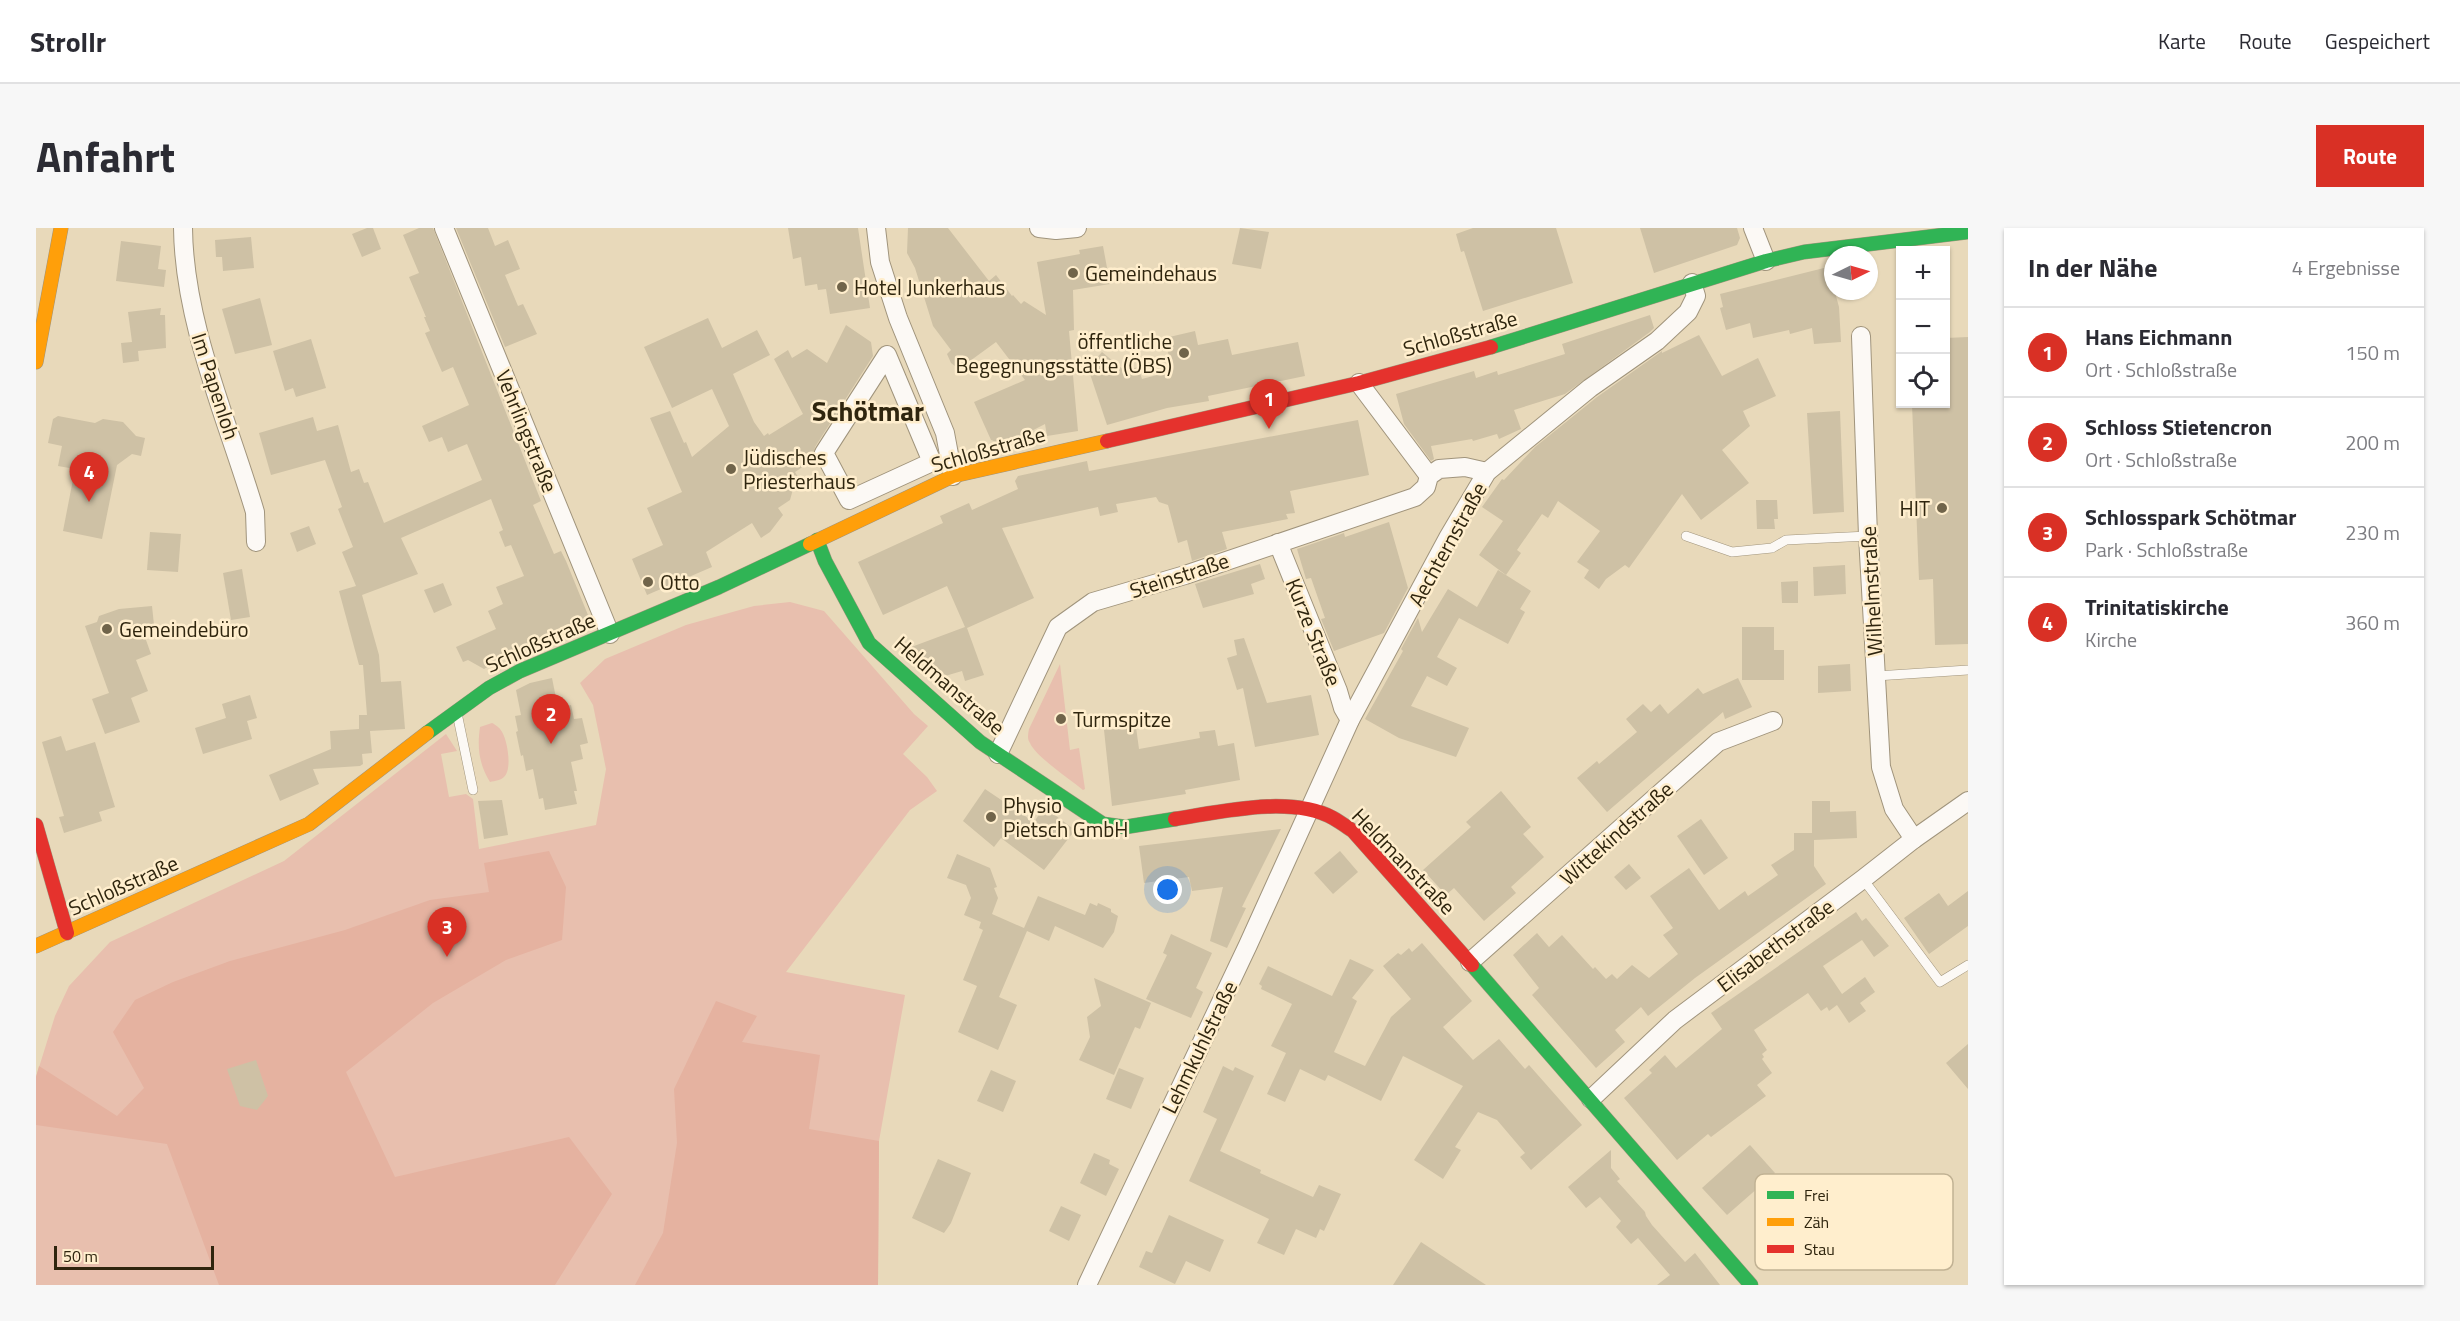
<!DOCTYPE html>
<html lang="de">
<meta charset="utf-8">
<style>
:root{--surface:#fff;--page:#f7f7f7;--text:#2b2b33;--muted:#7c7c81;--line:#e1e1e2;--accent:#d93025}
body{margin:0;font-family:"Titillium Web",sans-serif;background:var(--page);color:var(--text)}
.controls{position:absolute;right:18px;top:18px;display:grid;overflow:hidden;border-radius:0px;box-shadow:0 2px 4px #0004}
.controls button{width:54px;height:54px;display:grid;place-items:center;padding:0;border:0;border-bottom:2px solid var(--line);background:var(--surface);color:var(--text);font:30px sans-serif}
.compass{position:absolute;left:1788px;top:18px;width:54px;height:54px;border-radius:50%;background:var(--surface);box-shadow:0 2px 4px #0004;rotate:85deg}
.scale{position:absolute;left:18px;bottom:15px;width:160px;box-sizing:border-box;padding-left:6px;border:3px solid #2f250e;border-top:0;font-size:16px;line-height:21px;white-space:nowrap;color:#2f250e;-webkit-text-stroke:4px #ffeecd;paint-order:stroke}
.you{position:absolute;left:1132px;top:662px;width:21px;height:21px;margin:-15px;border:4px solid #fff;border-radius:50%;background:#1a73e8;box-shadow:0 0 0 9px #1a73e833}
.badge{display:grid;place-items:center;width:39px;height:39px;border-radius:50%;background:var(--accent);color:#fff;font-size:20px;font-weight:700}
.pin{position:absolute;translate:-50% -50px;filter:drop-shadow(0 2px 3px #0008)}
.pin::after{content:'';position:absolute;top:32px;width:21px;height:18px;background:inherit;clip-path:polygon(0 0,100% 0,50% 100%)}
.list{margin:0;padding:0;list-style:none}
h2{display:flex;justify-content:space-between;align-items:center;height:78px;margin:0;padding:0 24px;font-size:26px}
h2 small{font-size:20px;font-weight:400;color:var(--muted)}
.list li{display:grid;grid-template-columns:39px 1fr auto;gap:18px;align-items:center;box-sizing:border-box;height:90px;padding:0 24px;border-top:2px solid var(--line)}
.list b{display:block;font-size:22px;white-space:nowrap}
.list p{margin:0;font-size:20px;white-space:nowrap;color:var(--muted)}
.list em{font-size:20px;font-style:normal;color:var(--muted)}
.icon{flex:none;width:33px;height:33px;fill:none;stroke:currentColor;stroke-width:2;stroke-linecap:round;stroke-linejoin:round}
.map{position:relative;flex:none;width:1932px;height:1057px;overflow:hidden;border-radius:0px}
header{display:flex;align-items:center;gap:36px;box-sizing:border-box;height:84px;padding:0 30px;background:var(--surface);border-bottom:2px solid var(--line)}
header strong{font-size:28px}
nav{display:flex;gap:33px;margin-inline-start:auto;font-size:21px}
.intro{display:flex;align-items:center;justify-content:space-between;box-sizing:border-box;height:144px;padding:0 36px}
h1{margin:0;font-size:42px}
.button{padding:15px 27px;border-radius:0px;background:var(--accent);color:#fff;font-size:21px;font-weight:700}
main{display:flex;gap:36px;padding:0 36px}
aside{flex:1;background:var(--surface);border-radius:0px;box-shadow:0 2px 4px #0004}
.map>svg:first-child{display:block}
.green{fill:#e8bfae}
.forest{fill:#e5b2a0}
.building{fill:#cec1a5}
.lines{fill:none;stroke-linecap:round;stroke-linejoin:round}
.lane-casing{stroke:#a0947c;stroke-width:10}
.street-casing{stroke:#a0947c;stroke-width:20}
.fast-casing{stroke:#a0947c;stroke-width:15}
.slow-casing{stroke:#a0947c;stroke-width:15}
.jam-casing{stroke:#a0947c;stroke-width:15}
.lane{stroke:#fcf9f5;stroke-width:9}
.street{stroke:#fcf9f5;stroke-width:18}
.fast{stroke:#30b455;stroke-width:14}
.slow{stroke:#ff9f0a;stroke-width:14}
.jam{stroke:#e5322d;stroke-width:14}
.poi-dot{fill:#70644a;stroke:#ffeecd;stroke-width:2}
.labels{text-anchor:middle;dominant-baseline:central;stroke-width:5;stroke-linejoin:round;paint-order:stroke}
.poi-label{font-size:21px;fill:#2f250e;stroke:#ffeecd;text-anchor:start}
.street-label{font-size:21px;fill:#2f250e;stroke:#ffeecd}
.district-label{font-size:27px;font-weight:bold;fill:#2f250e;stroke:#ffeecd}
.key{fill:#ffeecd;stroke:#c1b294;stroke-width:1.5}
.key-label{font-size:16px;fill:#2f250e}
</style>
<header>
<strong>Strollr</strong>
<nav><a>Karte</a><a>Route</a><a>Gespeichert</a></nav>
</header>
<div class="intro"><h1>Anfahrt</h1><a class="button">Route</a></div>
<main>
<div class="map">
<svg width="1932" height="1057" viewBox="0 0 1932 1057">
<rect width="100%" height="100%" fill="#e8d9ba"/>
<g class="green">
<polygon points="754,374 788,383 878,486 892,498 867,526 891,549 901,563 874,582 750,744 869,767 843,913 842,1057 0,1057 0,849 19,788 33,758 74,714 248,633 410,506 421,523 405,526 413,569 430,566 437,571 443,621 560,597 570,541 557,477 544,455 569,431 650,397 718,378"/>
<path d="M1024 436 1034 522 1043 520 1049 561 1047 562C1035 552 999 528 994 515 991 511 992 506 993 501Z"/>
<path d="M456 495C457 495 464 500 464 501 471 508 477 541 468 549 465 552 459 553 454 554 443 536 441 520 444 499Z"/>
</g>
<g class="forest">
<polygon points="513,623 530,659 526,712 470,732 397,775 310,844 359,949 533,909 576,966 519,1057 183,1057 131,916 0,897 0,849 3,838 81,888 108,860 77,804 99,772 137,754 194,733 309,702 394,672 453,664 448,635"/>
<polygon points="680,773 721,788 706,814 784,827 773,901 843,913 842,1057 599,1057 627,1005 641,915 638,861"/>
</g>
<g class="building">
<polygon points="331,0 337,0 345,21 326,29 316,6"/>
<polygon points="383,0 397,0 505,273 497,277 518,326 525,323 530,333 552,387 547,396 472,430 472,427 448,441 432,432 427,434 420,419 460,401 452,383 467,376 460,359 488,348 475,317 469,319 463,304 467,302 455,271 365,310 382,346 326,367 343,427 345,454 365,453 369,501 334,503 336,525 326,526 327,536 324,538 277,541 283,556 244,573 233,547 295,521 294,503 323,501 323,487 331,487 327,437 323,437 303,363 320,358 306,324 317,319 302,281 306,279 289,232 235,247 223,205 277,189 281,203 302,197 315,244 323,241 328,255 332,254 348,295 446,252 431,216 412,224 406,209 393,214 386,198 433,177 417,139 406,144 389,105 394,103 388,89 390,89 373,49 383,45 367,7"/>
<polygon points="420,0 452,0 459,18 472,12 484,41 469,47 482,78 487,76 501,106 469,119"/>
<polygon points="752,0 822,0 834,80 794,86 790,61 782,62 781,56 769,58 765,29 757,31"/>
<polygon points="872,0 912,0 953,53 960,47 976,68 977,67 985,76 988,73 1010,87 1001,34 1044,26 1043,22 1067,18 1074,56 1037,62 1038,102 1033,103 1042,203 1011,208 1009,196 980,211 964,215 955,212 938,174 989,152 960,114 923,141 915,135 911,126 915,122 897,98 879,40 871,25"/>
<polygon points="1204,0 1233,4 1225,41 1196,36"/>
<polygon points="1437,0 1520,0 1537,55 1447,83 1428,23 1425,24 1420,6"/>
<polygon points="1604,0 1701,0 1704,10 1701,17 1618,45"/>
<polygon points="215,9 218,40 187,43 186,29 180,29 179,12"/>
<polygon points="85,13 125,18 122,41 130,42 128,59 80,53"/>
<polygon points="1792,39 1803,79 1805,114 1778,116 1776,100 1754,106 1753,102 1717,110 1714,95 1690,102 1684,80 1687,79 1684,66"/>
<polygon points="224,70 236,117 199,126 186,81"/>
<polygon points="125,80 124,87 129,87 130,120 102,123 103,133 87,135 85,115 96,114 92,84"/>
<polygon points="1614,87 1618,100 1614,104 1529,166 1478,182 1485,201 1463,211 1461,206 1437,213 1436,211 1395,218 1398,231 1395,233 1368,196 1360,166 1438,143 1440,150 1461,143 1462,147 1529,126 1526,116"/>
<polygon points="672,90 686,120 721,102 734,127 697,146 718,194 728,208 732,205 733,207 767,186 738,131 752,122 756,130 771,121 791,135 810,97 835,114 837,128 779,219 777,232 759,244 763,251 759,254 754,272 742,280 747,287 734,304 725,310 716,295 670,324 676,339 611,367 596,331 627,317 611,280 646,264 614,190 634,183 648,215 650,214 656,229 693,198 676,161 636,180 608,119"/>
<polygon points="1159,103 1162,117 1192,111 1196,127 1262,114 1269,148 1172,168 1173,173 1131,180 1071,197 1052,140 1066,124 1089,143 1102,139 1106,151 1136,143 1129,110"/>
<polygon points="1663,107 1686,148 1722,130 1740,168 1707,183 1714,198 1686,222 1713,255 1665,292 1646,266 1593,340 1589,337 1570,351 1563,361 1548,350 1553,342 1541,334 1564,303 1522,273 1512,290 1506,286 1481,322 1485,325 1470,347 1443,327 1467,293 1446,279 1466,251 1468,252 1499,219 1561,169 1626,123 1626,125"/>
<polygon points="1932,109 1932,416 1899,417 1897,351 1883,352 1876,176 1910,176 1910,110"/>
<polygon points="275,111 290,160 260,169 257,160 249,163 237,123"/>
<polygon points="1804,183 1808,284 1777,286 1771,185"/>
<polygon points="22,188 59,195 67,191 87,194 100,208 109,210 105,228 96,226 81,237 66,311 27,303 39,241 22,238 26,218 12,215 17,191"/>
<polygon points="1322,192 1333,247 1254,263 1259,285 1250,286 1252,291 1186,304 1191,321 1156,333 1151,312 1142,315 1132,277 1123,274 1120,269 1080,276 1082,284 1064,288 1062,279 966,300 998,370 931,400 948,447 929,453 926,443 899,451 870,421 929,399 911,358 847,387 822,334 907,295 904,288 933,275 936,282 982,261 979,253 982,248 1051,233 1053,243"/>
<polygon points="1720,272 1741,272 1742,291 1738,291 1739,301 1721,301"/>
<polygon points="1353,294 1372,360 1348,405 1298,423 1285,391 1289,390 1275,350 1270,351 1261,321 1308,305 1309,309"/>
<polygon points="273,298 280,316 261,324 254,305"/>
<polygon points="114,304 145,306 142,344 111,342"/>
<polygon points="1224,336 1229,351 1215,356 1218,366 1167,380 1159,356"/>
<polygon points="1809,337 1810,366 1778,368 1777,339"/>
<polygon points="206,341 214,389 195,392 187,345"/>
<polygon points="1462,342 1495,363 1484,381 1489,384 1472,416 1423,390 1401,429 1421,440 1411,458 1391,448 1375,478 1433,500 1420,529 1363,510 1329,491 1367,423 1365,421 1382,390 1386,404 1412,361 1441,379"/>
<polygon points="1762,353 1762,375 1746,375 1745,354"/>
<polygon points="407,355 416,377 398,385 388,362"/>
<polygon points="116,378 118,397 105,398 115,426 100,432 112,463 95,470 104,494 69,506 56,471 73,465 49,398 61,394 63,388 83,381"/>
<polygon points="1706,399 1738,399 1738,422 1748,422 1748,452 1706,452"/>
<polygon points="1208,410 1231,475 1275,467 1283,507 1219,519 1207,460 1201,462 1191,430 1201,427 1198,412"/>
<polygon points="1814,436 1815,463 1782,465 1782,438"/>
<polygon points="516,450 522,480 535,477 538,491 546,490 552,515 544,517 547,531 535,534 541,563 538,563 541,576 509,582 507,570 503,571 497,541 490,543 487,527 485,528 480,504 482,503 479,488 485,487 480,462 494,455"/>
<polygon points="1702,450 1716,479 1689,491 1687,484 1571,584 1541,550 1561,533 1563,536 1601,504 1590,491 1607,476 1615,484 1624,476 1632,486 1662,460 1667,466"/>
<polygon points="214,467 221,490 211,493 216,511 167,526 159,500 190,490 186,476"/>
<polygon points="1100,499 1103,521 1164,510 1163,504 1179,502 1182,518 1198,515 1204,552 1149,562 1150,566 1076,578 1068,502"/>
<polygon points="25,508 30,523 59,514 79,579 63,584 66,593 28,605 23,589 28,588 6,514"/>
<polygon points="949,561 998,594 1008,579 1039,602 1008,642 965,610 958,619 927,593"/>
<polygon points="1465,563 1495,599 1487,606 1508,629 1475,659 1480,665 1448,693 1418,660 1410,667 1387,642 1435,599 1430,594"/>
<polygon points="466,572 472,607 448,611 442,573"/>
<polygon points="1776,573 1794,573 1794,584 1820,583 1821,610 1778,612 1778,638 1790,656 1659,750 1612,788 1605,779 1579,802 1589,814 1560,840 1496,767 1503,760 1477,727 1501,705 1513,719 1526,707 1557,741 1559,739 1570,751 1576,746 1581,751 1596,737 1613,750 1642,726 1627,707 1637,700 1614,668 1653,640 1683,682 1709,663 1712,668 1742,647 1735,637 1758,622 1758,605 1776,605"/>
<polygon points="1665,591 1692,630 1668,647 1641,608"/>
<polygon points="1245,601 1206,679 1210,680 1191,720 1174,713 1187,659 1156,663 1153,649 1108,655 1103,618"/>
<polygon points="1304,623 1322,644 1297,666 1278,645"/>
<polygon points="921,626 954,640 961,659 958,660 962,670 956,686 988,700 1002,668 1049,687 1054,675 1061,678 1062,675 1075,681 1075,684 1082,688 1078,704 1067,720 1019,698 1013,713 991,703 963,769 981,777 962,822 922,804 941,758 927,752 947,702 943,700 945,694 928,687 935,670 930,657 911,650"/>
<polygon points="1593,636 1605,650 1590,662 1578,649"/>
<polygon points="1932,663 1932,698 1893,726 1868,690 1903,665 1912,678"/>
<polygon points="1820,684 1826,693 1830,690 1853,718 1838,729 1826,712 1787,738 1806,766 1829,749 1839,764 1824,775 1830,783 1813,795 1801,777 1793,783 1791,779 1785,783 1772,765 1718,802 1731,822 1726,826 1728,829 1726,831 1736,845 1721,857 1730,868 1675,909 1672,906 1641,932 1588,870 1616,845 1613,842 1629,827 1640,840 1686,801 1675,785"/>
<polygon points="1135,706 1176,725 1160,760 1167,764 1155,790 1110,771 1131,727 1127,725"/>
<polygon points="1386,715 1436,773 1407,799 1437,832 1463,811 1489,841 1493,837 1546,897 1495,942 1484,929 1489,925 1461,892 1442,884 1419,919 1425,922 1407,951 1378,932 1427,858 1367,828 1345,873 1292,847 1289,853 1264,841 1249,874 1231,866 1250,825 1235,818 1256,776 1225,761 1226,758 1223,756 1232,738 1296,768 1314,731 1338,742 1316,770 1321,773 1298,824 1329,838 1355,789 1375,771 1347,738 1362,725 1365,727 1373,720 1376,724"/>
<polygon points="1058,750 1115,775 1104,801 1099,799 1078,847 1043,832 1054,809 1051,789 1065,778"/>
<polygon points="1932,816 1932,861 1910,835"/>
<polygon points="220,832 232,868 221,882 204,878 191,841"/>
<polygon points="1187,838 1197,843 1199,839 1218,848 1184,923 1225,942 1224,945 1277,969 1283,957 1305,966 1288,1003 1284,1001 1280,1010 1260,1001 1248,1027 1221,1015 1233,991 1153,953 1181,891 1167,884"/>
<polygon points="1083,840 1108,850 1095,881 1070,871"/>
<polygon points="955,842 980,853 967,884 941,873"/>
<polygon points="1714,917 1739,945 1691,987 1666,960"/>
<polygon points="1575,922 1575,940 1584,951 1581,953 1609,984 1610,988 1616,997 1649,1034 1659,1025 1684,1057 1621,1057 1634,1047 1602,1010 1595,1016 1580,999 1585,993 1564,969 1550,980 1532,959"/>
<polygon points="1058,925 1074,932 1073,936 1083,941 1070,968 1044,955"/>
<polygon points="902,931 935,945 915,995 908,1005 876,990"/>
<polygon points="1025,978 1045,987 1033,1013 1013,1003"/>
<polygon points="1133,987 1188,1012 1174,1044 1150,1033 1139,1056 1103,1039 1110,1023 1116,1025"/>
<polygon points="1385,1014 1450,1057 1357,1057"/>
</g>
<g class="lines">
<defs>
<g id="lane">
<polyline points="1650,308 1696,324 1736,320 1750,312 1832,308"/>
<polyline points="1840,448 1932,442"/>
<polyline points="421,485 437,562"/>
<polyline points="1827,651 1904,754 1932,737"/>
</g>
<g id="street">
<path d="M147 0C148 96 192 193 219 284L220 314"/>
<polyline points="408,0 574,406"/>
<polyline points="840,0 844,34 862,90 909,205 917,248"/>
<polyline points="1003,0 1020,2 1041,0"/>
<polyline points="1717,0 1730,33"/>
<polyline points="1825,108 1832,308 1845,539 1858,581 1878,611"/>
<polygon points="851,127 896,234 813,272 788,225"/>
<polyline points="1323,155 1393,248"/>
<polyline points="1242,315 1302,463 1307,480 1314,492"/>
<polyline points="962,526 1022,399 1057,374 1149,347 1379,269 1390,259 1393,248 1403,241 1429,239 1451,244"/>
<polyline points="1434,734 1682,514 1737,493"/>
<polyline points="1555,871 1639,792 1827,651 1878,611 1932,573"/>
<polyline points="1051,1057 1212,717 1314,492 1413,308 1451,244 1554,160 1621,113 1652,84 1660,68 1656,55"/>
</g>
<g id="fast">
<polyline points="1455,119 1730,33 1768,24 1932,4"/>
<polyline points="781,312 789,333 833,415 944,514 1067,596 1089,599 1139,591"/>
<polyline points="391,505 453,460 484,443 683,359 774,316"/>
<polyline points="1436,737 1715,1057"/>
</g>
<g id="slow">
<polyline points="0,134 25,0"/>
<polyline points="774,316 917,248 1071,213"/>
<polyline points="0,718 273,596 391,505"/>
</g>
<g id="jam">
<polyline points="1071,213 1323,155 1455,119"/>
<path d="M1139 591C1185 584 1254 567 1297 590 1304 594 1311 599 1317 603L1436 737"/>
<polyline points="0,597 31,705"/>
</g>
</defs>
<use href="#lane" class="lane-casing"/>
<use href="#street" class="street-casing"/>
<use href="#fast" class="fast-casing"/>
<use href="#slow" class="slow-casing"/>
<use href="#jam" class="jam-casing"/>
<use href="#lane" class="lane"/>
<use href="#street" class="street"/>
<use href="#fast" class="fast"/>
<use href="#slow" class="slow"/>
<use href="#jam" class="jam"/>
</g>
<g class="poi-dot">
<circle cx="1037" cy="45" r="6"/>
<circle cx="806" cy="59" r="6"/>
<circle cx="1148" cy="125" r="6"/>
<circle cx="695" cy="241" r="6"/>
<circle cx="1906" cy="280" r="6"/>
<circle cx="612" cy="354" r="6"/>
<circle cx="71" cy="401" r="6"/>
<circle cx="1025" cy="491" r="6"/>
<circle cx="955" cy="589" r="6"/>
</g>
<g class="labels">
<g class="poi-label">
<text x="1049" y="45">Gemeindehaus</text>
<text x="818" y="59">Hotel Junkerhaus</text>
<text x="1136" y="113" text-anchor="end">öffentliche<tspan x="1136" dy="24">Begegnungsstätte (ÖBS)</tspan></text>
<text x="707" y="229">Jüdisches<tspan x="707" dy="24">Priesterhaus</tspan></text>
<text x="1894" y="280" text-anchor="end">HIT</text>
<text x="624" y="354">Otto</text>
<text x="83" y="401">Gemeindebüro</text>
<text x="1037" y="491">Turmspitze</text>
<text x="967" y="577">Physio<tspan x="967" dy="24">Pietsch GmbH</tspan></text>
</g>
<g class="street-label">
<text transform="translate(1424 105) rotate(-16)">Schloßstraße</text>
<text transform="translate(180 158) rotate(72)">Im Papenloh</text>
<text transform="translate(491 203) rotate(68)">Vehrlingstraße</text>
<text transform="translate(952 221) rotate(-16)">Schloßstraße</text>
<text transform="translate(1411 316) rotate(-61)">Aechternstraße</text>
<text transform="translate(1143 347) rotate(-18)">Steinstraße</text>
<text transform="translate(1835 363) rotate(-93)">Wilhelmstraße</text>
<text transform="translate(1278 404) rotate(68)">Kurze Straße</text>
<text transform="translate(504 414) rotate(-24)">Schloßstraße</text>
<text transform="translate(914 457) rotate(41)">Heldmanstraße</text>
<text transform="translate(1580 605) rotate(-42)">Wittekindstraße</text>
<text transform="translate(1368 633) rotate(46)">Heldmanstraße</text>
<text transform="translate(87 657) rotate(-24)">Schloßstraße</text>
<text transform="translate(1739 717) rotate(-37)">Elisabethstraße</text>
<text transform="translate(1163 819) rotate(-64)">Lehmkuhlstraße</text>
</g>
<g class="district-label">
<text x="832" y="182">Schötmar</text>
</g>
</g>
<rect x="1719" y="946" width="198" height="96" rx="9" class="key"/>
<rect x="1731" y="963" width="27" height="8" fill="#30b455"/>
<rect x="1731" y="990" width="27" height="8" fill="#ff9f0a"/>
<rect x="1731" y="1017" width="27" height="8" fill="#e5322d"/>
<g class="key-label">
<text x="1768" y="973">Frei</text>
<text x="1768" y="1000">Zäh</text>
<text x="1768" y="1027">Stau</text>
</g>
</svg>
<div class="controls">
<button>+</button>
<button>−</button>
<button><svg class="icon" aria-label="locate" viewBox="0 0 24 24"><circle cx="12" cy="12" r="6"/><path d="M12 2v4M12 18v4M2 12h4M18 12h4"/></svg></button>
</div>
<svg class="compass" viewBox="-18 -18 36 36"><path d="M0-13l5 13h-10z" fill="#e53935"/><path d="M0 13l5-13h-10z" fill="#7c7c81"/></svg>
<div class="scale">50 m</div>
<div class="you"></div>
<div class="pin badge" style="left:1233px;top:201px">1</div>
<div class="pin badge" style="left:515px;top:516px">2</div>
<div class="pin badge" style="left:411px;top:729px">3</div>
<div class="pin badge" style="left:53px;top:274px">4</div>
</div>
<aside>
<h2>In der Nähe<small>4 Ergebnisse</small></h2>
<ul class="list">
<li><span class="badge">1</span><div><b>Hans Eichmann</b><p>Ort · Schloßstraße</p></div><em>150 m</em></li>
<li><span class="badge">2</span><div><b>Schloss Stietencron</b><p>Ort · Schloßstraße</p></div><em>200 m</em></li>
<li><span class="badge">3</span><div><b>Schlosspark Schötmar</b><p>Park · Schloßstraße</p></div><em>230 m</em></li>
<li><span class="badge">4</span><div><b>Trinitatiskirche</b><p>Kirche</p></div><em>360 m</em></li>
</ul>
</aside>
</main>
